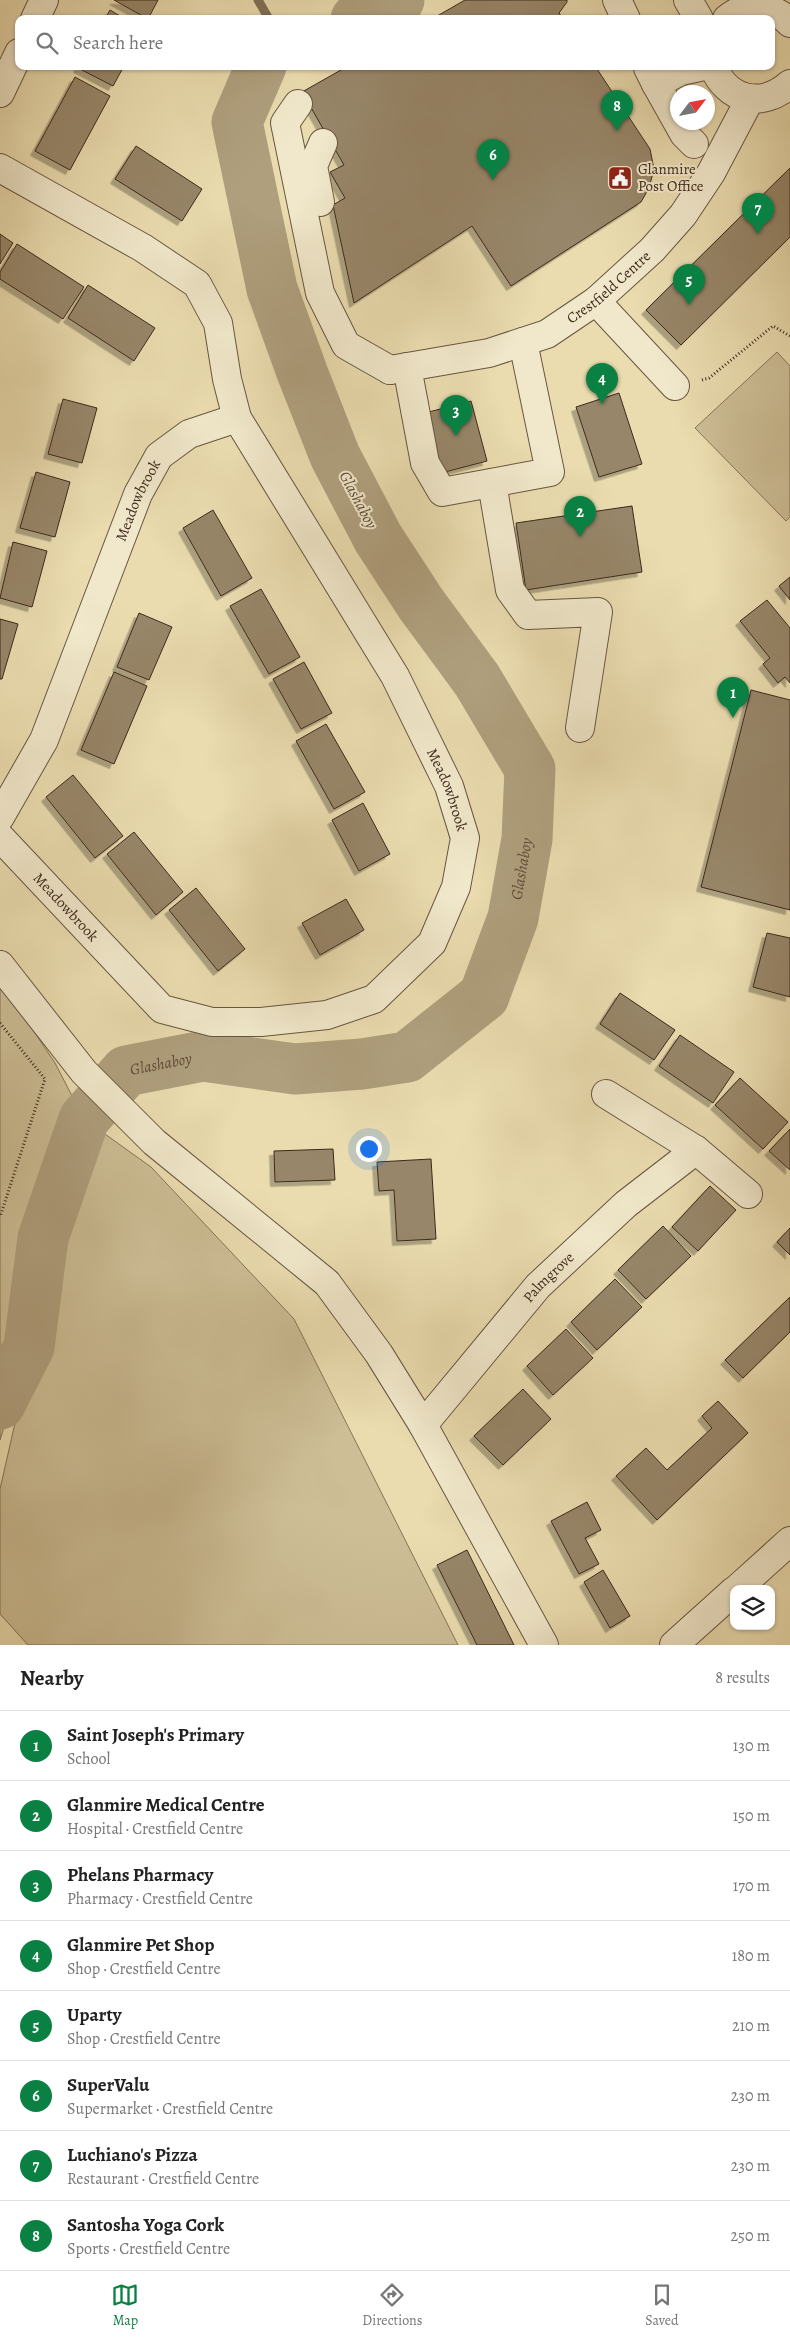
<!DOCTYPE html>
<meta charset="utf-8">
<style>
:root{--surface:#fff;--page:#f2f2f2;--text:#222;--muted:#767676;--line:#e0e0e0;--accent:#0b8043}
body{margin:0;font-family:Alegreya,serif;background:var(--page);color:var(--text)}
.controls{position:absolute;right:15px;bottom:15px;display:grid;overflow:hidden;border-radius:10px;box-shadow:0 1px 4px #0004}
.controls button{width:45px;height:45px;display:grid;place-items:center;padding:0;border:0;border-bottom:1px solid var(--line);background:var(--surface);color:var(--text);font:25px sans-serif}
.compass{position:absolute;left:670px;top:85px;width:45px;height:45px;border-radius:50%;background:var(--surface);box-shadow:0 1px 4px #0004;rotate:58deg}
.you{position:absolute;left:368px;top:1148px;width:18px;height:18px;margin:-12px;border:4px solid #fff;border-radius:50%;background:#1a73e8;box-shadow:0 0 0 8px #1a73e833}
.badge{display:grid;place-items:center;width:32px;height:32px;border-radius:50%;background:var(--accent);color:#fff;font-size:16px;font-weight:700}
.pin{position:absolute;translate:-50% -41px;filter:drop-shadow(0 1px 2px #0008)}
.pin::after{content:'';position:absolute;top:26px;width:18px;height:15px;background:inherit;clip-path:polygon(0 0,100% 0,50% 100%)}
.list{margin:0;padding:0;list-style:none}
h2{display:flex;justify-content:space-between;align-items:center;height:65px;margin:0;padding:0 20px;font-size:21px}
h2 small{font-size:16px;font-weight:400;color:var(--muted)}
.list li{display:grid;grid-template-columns:32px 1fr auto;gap:15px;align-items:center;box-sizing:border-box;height:70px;padding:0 20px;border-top:1px solid var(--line)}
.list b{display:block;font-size:19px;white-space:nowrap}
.list p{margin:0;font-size:16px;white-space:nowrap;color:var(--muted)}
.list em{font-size:16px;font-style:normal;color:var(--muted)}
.icon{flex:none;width:28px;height:28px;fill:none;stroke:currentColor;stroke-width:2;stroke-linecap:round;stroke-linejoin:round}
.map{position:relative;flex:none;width:790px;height:1645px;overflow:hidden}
.search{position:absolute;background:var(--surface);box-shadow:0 1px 4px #0004;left:15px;right:15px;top:15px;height:55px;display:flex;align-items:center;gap:12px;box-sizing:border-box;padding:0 18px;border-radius:10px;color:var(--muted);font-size:19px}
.sheet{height:625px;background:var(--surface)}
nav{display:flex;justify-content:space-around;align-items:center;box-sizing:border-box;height:70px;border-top:1px solid var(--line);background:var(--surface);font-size:14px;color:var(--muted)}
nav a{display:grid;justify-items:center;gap:2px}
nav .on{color:var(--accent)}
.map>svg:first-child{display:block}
.green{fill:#cdbe96;stroke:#85745a}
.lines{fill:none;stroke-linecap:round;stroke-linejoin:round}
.stream{stroke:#817057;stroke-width:9}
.river{stroke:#af9f7d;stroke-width:51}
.building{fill:#978669;stroke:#3d291d;filter:url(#shadow)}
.minor-casing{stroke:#685642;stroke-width:30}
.path{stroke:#3d291d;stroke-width:3;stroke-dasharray:1 2.5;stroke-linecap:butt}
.minor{stroke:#f1e8cb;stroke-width:28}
.labels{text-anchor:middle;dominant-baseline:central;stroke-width:4;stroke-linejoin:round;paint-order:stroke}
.poi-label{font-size:15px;fill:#3d291d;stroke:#f1e8cb;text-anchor:start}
.street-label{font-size:15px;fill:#3d291d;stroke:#f1e8cb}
.water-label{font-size:16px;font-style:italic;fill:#5f4c3a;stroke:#f1e8cb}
</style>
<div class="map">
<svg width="790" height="1645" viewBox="0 0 790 1645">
<defs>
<filter id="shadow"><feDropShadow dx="-4.5" dy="4.5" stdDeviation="0" flood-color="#0004"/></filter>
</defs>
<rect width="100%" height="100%" fill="#eadcaf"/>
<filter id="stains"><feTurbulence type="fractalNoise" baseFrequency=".004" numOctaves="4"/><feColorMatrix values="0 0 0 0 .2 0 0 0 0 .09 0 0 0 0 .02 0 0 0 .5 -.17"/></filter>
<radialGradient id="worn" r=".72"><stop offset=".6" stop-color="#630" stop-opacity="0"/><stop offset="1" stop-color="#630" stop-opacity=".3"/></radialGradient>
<g class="green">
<polygon points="777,352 790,366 790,517 786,521 695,428"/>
<polygon points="0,981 55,1063 84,1119 151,1167 294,1319 458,1645 28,1645 0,1614 0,1489 83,1125 43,1238 29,1347 0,1440"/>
</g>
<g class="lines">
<polyline class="stream" points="258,0 269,19"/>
<g class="river">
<polyline points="356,19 399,0"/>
<path id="s1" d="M0 1404 29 1347 43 1238 84 1119 126 1071 203 1056 295 1069 362 1064 407 1057 484 996 513 918 527 839 530 769 477 680 421 604 378 538 335 456 302 372 272 289 237 122 261 66"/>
</g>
</g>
<g class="building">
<polygon points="114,0 158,0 148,19"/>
<polygon points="465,0 567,0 567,2 559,13 563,19 432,19"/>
<polygon points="110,10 125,19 105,19"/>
<polygon points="79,66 124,66 113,86 78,68"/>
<polygon points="348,66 595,66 650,149 654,169 649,188 641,202 511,286 472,226 354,303 333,205 345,198 330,172 344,165 302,92"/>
<polygon points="75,77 110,96 70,170 35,151"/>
<polygon points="136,146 202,189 182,221 115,179"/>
<polygon points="790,168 790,237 681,345 646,310"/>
<polygon points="0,234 13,243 0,264"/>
<polygon points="17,244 84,287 63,319 0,279 0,272"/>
<polygon points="88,285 155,328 134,361 68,318"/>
<polygon points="619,393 642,464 599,477 576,407"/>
<polygon points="63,399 97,408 82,463 48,454"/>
<polygon points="471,401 487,461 441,473 425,413"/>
<polygon points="36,472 70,482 55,537 20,528"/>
<polygon points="632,506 642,572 526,590 516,523"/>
<polygon points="213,510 252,578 221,596 183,528"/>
<polygon points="13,542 47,551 32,607 0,598"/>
<polygon points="790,577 790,600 779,586"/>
<polygon points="261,589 300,657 269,674 230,606"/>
<polygon points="767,600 790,628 790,683 785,677 778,683 763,664 770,658 740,621"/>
<polygon points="139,613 172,627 149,680 117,667"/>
<polygon points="0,619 18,624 2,679 0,679"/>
<polygon points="304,662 332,713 301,729 273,679"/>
<polygon points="114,672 147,686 114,764 81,750"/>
<polygon points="751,690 790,700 790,910 701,887"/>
<polygon points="326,724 365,792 334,809 296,741"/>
<polygon points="73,775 123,836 95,858 46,797"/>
<polygon points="363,803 390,854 359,871 332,820"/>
<polygon points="134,832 183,892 156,915 107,854"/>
<polygon points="196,888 245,949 218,971 169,910"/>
<polygon points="346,899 364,930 320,955 302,923"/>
<polygon points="767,933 790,938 790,997 753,987"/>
<polygon points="620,993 675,1030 654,1060 600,1024"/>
<polygon points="680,1035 734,1072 713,1103 659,1066"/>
<polygon points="740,1078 788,1122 763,1149 715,1105"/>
<polygon points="790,1129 790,1170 769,1151"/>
<polygon points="333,1149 335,1180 275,1182 274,1151"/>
<polygon points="431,1159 436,1239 397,1241 394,1190 379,1191 377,1162"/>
<polygon points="710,1186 736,1210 698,1251 672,1227"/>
<polygon points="663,1226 691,1256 646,1299 618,1270"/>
<polygon points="790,1228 790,1255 777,1242"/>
<polygon points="615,1279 642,1307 597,1350 571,1322"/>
<polygon points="790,1297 790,1332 743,1378 725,1360"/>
<polygon points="566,1329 593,1358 553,1395 527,1366"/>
<polygon points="523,1389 551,1419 503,1465 474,1436"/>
<polygon points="718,1401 748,1433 657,1520 616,1476 646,1448 667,1470 712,1428 702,1416"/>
<polygon points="587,1502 601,1530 585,1538 599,1564 579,1574 551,1521"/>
<polygon points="467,1550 514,1645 477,1645 437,1565"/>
<polygon points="603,1570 630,1616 610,1628 584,1582"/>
</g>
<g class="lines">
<defs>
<g id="minor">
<polyline points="617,0 626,19"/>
<polyline points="688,0 699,19"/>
<polyline points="35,19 44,0"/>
<path d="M727 19C745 3 774 5 790 23"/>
<path d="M713 66C727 101 762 109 790 84"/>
<polyline points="648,68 656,84 681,71 704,66"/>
<polyline points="656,84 684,134 694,144"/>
<polyline points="0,93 19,53"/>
<polyline points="298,104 285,123 320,293 346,345 390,370"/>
<path id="s2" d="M0 168 143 248 197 284 218 323 227 379 237 418 395 676 449 786 465 838 456 887 432 943 374 999 327 1015 261 1022H212L162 1009 0 837"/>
<polyline points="320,202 313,166 323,143"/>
<polyline points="596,301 675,386"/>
<polyline points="407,367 425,463 442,492 550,472 523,342"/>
<path id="s3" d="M390 370 489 353 547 334 596 301 652 250 683 215 711 173 750 99"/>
<polyline points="492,483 510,590 528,615 598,612 580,728"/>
<path id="s4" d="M0 817 44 740 138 494 159 456 189 434 237 418"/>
<polyline points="0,965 84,1072 154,1142 327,1283 379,1354 423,1425 544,1645"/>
<polyline points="606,1094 696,1150 748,1194"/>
<path id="s5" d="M423 1425 538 1286 626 1204 696 1150"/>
<polyline points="737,1589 790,1541"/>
<polyline points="674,1645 734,1591"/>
</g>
</defs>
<use href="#minor" class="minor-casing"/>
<g class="path">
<polyline points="702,380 709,378 773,326 790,336"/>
<polyline points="0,1023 45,1079 0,1217"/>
</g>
<use href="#minor" class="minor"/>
</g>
<defs>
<symbol id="civic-square" viewBox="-11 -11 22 22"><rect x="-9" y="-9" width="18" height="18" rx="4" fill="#8f2418" stroke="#f1e8cb"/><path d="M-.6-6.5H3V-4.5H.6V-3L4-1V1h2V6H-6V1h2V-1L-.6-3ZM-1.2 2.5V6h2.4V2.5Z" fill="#fff"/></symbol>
</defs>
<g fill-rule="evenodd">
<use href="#civic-square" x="606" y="164" width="28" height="28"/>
</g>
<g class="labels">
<g class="poi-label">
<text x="638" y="169">Glanmire<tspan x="638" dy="17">Post Office</tspan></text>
</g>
<g class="street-label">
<text stroke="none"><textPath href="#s3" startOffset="239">Crestfield Centre</textPath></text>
<text stroke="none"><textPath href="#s4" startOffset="346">Meadowbrook</textPath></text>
<text stroke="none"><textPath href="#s2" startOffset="798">Meadowbrook</textPath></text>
<text transform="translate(66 907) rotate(47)">Meadowbrook</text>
<text stroke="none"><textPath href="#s5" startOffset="194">Palmgrove</textPath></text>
</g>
<g class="water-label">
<text transform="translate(358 500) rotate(62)">Glashaboy</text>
<text stroke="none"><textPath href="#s1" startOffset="879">Glashaboy</textPath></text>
<text stroke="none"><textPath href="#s1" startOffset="399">Glashaboy</textPath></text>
</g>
</g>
<rect width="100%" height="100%" filter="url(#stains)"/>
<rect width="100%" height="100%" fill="url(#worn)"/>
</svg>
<div class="controls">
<button><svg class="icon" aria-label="layers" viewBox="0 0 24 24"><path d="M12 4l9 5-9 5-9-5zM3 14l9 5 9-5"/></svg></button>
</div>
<svg class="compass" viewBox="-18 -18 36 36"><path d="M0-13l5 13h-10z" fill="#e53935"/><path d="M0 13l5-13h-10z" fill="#767676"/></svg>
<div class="you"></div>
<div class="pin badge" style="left:733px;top:718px">1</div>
<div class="pin badge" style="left:580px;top:537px">2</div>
<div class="pin badge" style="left:456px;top:436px">3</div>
<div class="pin badge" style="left:602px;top:404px">4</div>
<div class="pin badge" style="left:689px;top:305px">5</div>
<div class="pin badge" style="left:493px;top:180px">6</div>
<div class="pin badge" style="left:758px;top:234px">7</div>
<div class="pin badge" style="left:617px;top:131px">8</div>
<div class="search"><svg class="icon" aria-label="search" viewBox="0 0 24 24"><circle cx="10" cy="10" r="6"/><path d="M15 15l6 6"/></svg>Search here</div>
</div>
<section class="sheet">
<h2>Nearby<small>8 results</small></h2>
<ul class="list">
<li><span class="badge">1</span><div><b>Saint Joseph's Primary</b><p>School</p></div><em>130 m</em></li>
<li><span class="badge">2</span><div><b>Glanmire Medical Centre</b><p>Hospital · Crestfield Centre</p></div><em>150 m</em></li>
<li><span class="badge">3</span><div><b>Phelans Pharmacy</b><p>Pharmacy · Crestfield Centre</p></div><em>170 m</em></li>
<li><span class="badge">4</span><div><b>Glanmire Pet Shop</b><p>Shop · Crestfield Centre</p></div><em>180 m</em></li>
<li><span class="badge">5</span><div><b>Uparty</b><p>Shop · Crestfield Centre</p></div><em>210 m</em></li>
<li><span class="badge">6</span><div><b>SuperValu</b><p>Supermarket · Crestfield Centre</p></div><em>230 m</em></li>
<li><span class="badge">7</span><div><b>Luchiano's Pizza</b><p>Restaurant · Crestfield Centre</p></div><em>230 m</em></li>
<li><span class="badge">8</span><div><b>Santosha Yoga Cork</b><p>Sports · Crestfield Centre</p></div><em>250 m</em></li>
</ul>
</section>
<nav>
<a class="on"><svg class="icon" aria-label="map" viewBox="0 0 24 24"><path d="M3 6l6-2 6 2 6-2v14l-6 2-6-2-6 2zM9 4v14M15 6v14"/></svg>Map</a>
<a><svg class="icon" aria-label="directions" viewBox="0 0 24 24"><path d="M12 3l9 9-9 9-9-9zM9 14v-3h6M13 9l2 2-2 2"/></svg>Directions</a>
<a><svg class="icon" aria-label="saved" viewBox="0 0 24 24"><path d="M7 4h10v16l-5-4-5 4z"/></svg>Saved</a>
</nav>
